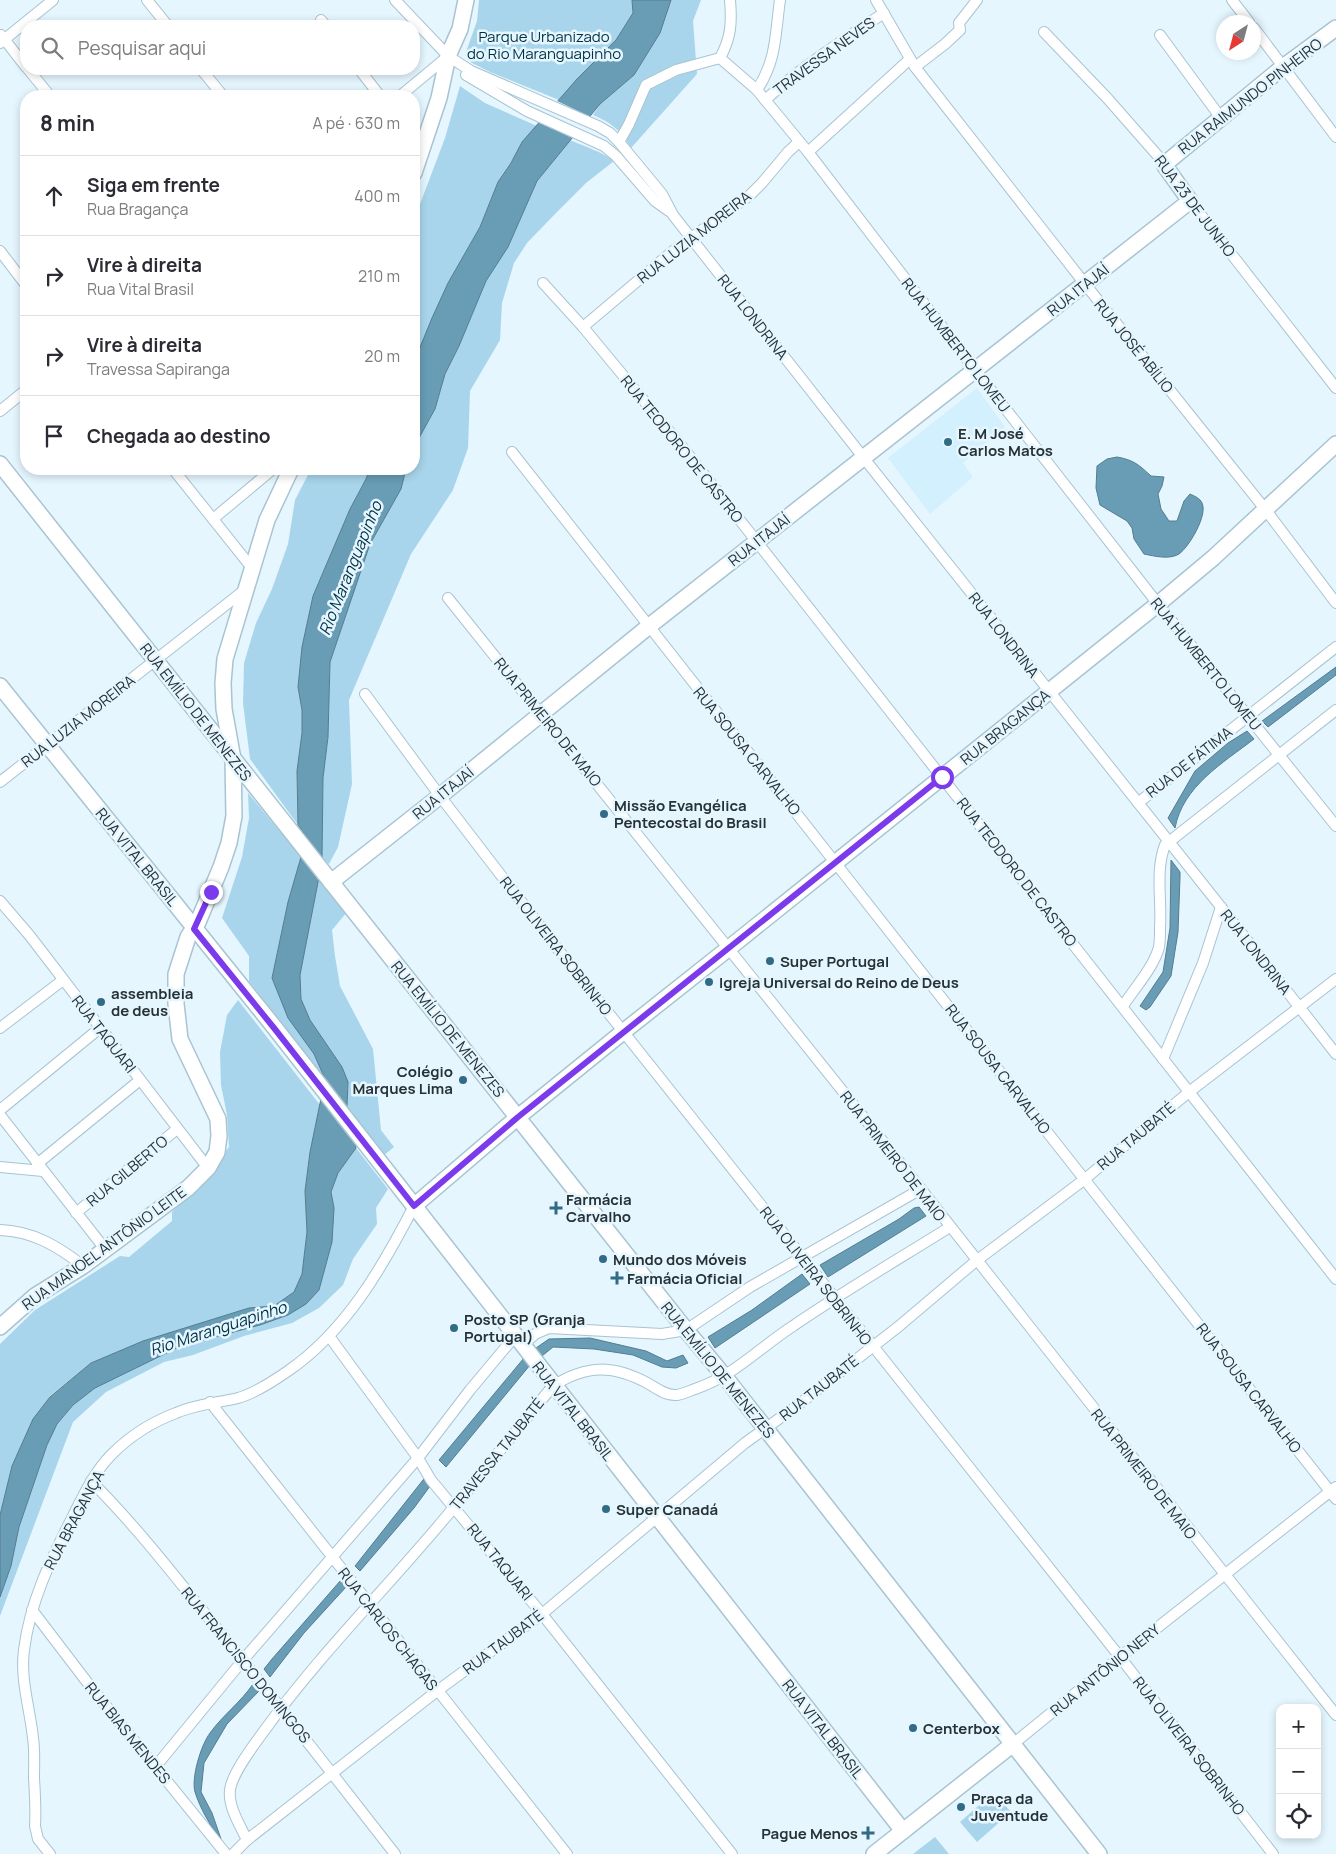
<!DOCTYPE html>
<html lang="pt">
<meta charset="utf-8">
<style>
:root{--surface:#fff;--page:#f2f2f3;--text:#2b2b33;--muted:#7c7c81;--line:#e1e1e2}
body{margin:0;font-family:Manrope,sans-serif;background:var(--page);color:var(--text)}
.controls{position:absolute;right:15px;bottom:15px;display:grid;overflow:hidden;border-radius:10px;box-shadow:0 2px 8px #0003}
.controls button{width:45px;height:45px;display:grid;place-items:center;padding:0;border:0;border-bottom:1px solid var(--line);background:var(--surface);color:var(--text);font:25px sans-serif}
.compass{position:absolute;left:1216px;top:15px;width:45px;height:45px;border-radius:50%;background:var(--surface);box-shadow:0 2px 8px #0003;rotate:216deg}
.stop{position:absolute;width:15px;height:15px;margin:-11px;border:4px solid #7c3aed;border-radius:50%;background:#fff}
.stop.end{background:#7c3aed;border-color:#fff;box-shadow:0 1px 5px #0008}
.list{margin:0;padding:0;list-style:none}
h2{display:flex;justify-content:space-between;align-items:center;height:65px;margin:0;padding:0 20px;font-size:21px}
h2 small{font-size:16px;font-weight:400;color:var(--muted)}
.list li{display:grid;grid-template-columns:32px 1fr auto;gap:15px;align-items:center;box-sizing:border-box;height:80px;padding:0 20px;border-top:1px solid var(--line)}
.list b{display:block;font-size:19px;white-space:nowrap}
.list p{margin:0;font-size:16px;white-space:nowrap;color:var(--muted)}
.list em{font-size:16px;font-style:normal;color:var(--muted)}
.icon{flex:none;width:28px;height:28px;fill:none;stroke:currentColor;stroke-width:2;stroke-linecap:round;stroke-linejoin:round}
.map{position:relative;flex:none;width:1336px;height:1854px;overflow:hidden}
.search{position:absolute;background:var(--surface);box-shadow:0 2px 8px #0003;left:20px;top:20px;width:400px;height:55px;display:flex;align-items:center;gap:12px;box-sizing:border-box;padding:0 18px;border-radius:20px;color:var(--muted);font-size:19px}
.panel{position:absolute;background:var(--surface);box-shadow:0 2px 8px #0003;left:20px;top:90px;width:400px;height:385px;border-radius:20px}
.map>svg:first-child{display:block}
.built{fill:#d3f0ff}
.green{fill:#a8d5eb}
.water{fill:#689db5;stroke:#547d8f}
.pier{fill:#e5f6ff}
.lines{fill:none;stroke-linecap:round;stroke-linejoin:round}
.street-casing{stroke:#a8c4d1;stroke-width:12}
.secondary-casing{stroke:#a8c4d1;stroke-width:18}
.street{stroke:#fff;stroke-width:10}
.secondary{stroke:#fff;stroke-width:15}
.route{stroke:#7c3aed;stroke-width:6}
.poi-dot{fill:#326b85;stroke:#e5f6ff;stroke-width:2}
.labels{text-anchor:middle;dominant-baseline:central;stroke-width:5;stroke-linejoin:round;paint-order:stroke}
.park-label{font-size:15px;fill:#003143;stroke:#e5f6ff}
.street-label{font-size:15px;fill:#273237;stroke:#e5f6ff}
.poi-label{font-size:15px;font-weight:bold;fill:#273237;stroke:#e5f6ff;text-anchor:start}
.water-label{font-size:16px;font-style:italic;fill:#003143;stroke:#e5f6ff}
</style>
<div class="map">
<svg width="1336" height="1854" viewBox="0 0 1336 1854">
<rect width="100%" height="100%" fill="#e5f6ff"/>
<polygon class="built" points="977,388 1005,427 963,463 973,477 930,514 888,458"/>
<g class="green">
<polygon points="479,0 632,0 633,13 616,40 559,100 490,72 472,63 467,58 466,52 477,21"/>
<path d="M671 0H701L693 21 697 74 631 148C620 130 612 123 593 115L600 104 634 75 660 33Z"/>
<polygon points="460,86 485,103 537,126 522,142 511,163 498,182 480,227 448,283 414,362 414,220 445,138"/>
<path d="M570 140C585 147 601 151 614 161L586 183 555 214 527 243 514 263 502 303 500 340 470 391 468 448 453 490 411 554 349 700 352 784 338 847 329 864 322 858 323 778 328 737 330 662 370 544 401 489 406 469H414V447L435 409 445 374 459 346 486 281 508 247 537 181Z"/>
<polygon points="311,469 370,469 366,479 350,509 313,596 298,687 302,710 302,733 297,771 298,825 250,759 243,703 244,663 256,623 272,589 288,544 295,500"/>
<polygon points="248,793 301,857 288,902 272,978 304,1039 314,1054 325,1079 249,981 249,956 222,918 242,857 249,818"/>
<polygon points="319,877 347,912 332,930 335,956 340,986 373,1049 381,1130 394,1147 383,1156 347,1106 348,1082 310,1020 301,999 300,975"/>
<polygon points="238,1000 320,1105 310,1152 305,1191 307,1232 302,1274 294,1292 274,1306 249,1308 143,1341 91,1363 50,1396 12,1466 0,1515 0,1344 35,1310 120,1256 129,1257 172,1221 172,1212 206,1177 229,1147 227,1115 221,1085 220,1052 227,1015"/>
<polygon points="356,1148 388,1189 376,1208 377,1224 353,1259 343,1285 319,1308 292,1323 244,1336 193,1355 164,1362 106,1392 73,1422 0,1616 0,1597 11,1566 19,1527 47,1445 57,1424 73,1405 95,1388 181,1346 260,1325 288,1315 334,1208 331,1193 338,1173"/>
<polygon points="985,1800 1003,1803 1011,1812 977,1842 960,1822"/>
<polygon points="935,1837 949,1854 913,1854"/>
</g>
<g class="water">
<polygon points="632,0 671,0 660,33 634,75 600,104 537,181 508,247 486,281 459,346 445,374 435,409 414,447 414,362 432,318 448,283 480,227 498,182 511,163 522,142 577,79 616,40 633,13"/>
<path d="M1117 457C1134 460 1139 465 1151 476L1164 477 1162 486 1158 494 1161 509 1169 521H1177L1184 501 1190 494C1194 496 1200 498 1202 503 1208 515 1189 547 1179 554 1169 560 1154 556 1144 554L1134 539 1132 528 1127 521 1100 505 1096 488 1097 466 1107 459Z"/>
<polygon points="370,469 406,469 401,489 370,544 330,662 328,737 323,778 322,858 298,825 297,771 302,733 302,710 298,687 302,647 313,596 350,509 366,479"/>
<polygon points="1336,667 1336,675 1268,727 1262,721"/>
<path d="M1247 731 1254 739C1223 763 1183 786 1175 828L1168 818 1195 771 1228 743Z"/>
<polygon points="301,857 319,877 300,975 301,999 310,1020 342,1067 348,1082 347,1106 356,1148 338,1173 331,1192 334,1208 332,1242 319,1290 306,1304 288,1315 260,1325 181,1346 95,1388 73,1405 57,1424 47,1445 19,1527 11,1566 0,1597 0,1515 12,1466 33,1419 50,1397 91,1363 143,1341 249,1308 274,1306 294,1292 302,1274 307,1232 305,1191 310,1152 325,1079 314,1054 288,1018 272,978 288,902"/>
<polygon points="1171,860 1180,872 1180,877 1178,932 1171,976 1150,1007 1146,1010 1140,1006 1163,972 1170,928"/>
<polygon points="919,1207 926,1216 828,1277 820,1265 899,1219 914,1208"/>
<polygon points="802,1274 810,1284 715,1348 708,1337 752,1310"/>
<polygon points="590,1338 646,1351 667,1361 683,1355 688,1363 676,1368 662,1367 633,1355 594,1349 553,1347 542,1356 536,1348 549,1339"/>
<polygon points="524,1358 530,1365 446,1467 439,1460"/>
<polygon points="427,1475 433,1482 414,1508 360,1571 355,1566"/>
<polygon points="341,1580 346,1587 304,1633 270,1677 264,1669 272,1659"/>
<path d="M253 1684 259 1691 227 1724 204 1763 201 1792 212 1813 221 1839C210 1826 200 1808 195 1792 191 1778 201 1745 210 1733 223 1715 241 1702 253 1684Z"/>
</g>
<polygon class="pier" points="555,100 593,118 575,139 537,122"/>
<g class="lines">
<defs>
<g id="street">
<polyline points="147,0 168,26"/>
<polyline points="395,0 451,59"/>
<polyline points="876,0 915,67 1085,284 1265,509 1336,603"/>
<polyline points="1232,0 1249,22"/>
<polyline points="321,20 326,26"/>
<polyline points="1254,28 1336,137"/>
<polyline points="1044,32 1108,99 1165,164"/>
<polyline points="1,35 26,67"/>
<polyline points="1160,35 1221,118"/>
<polyline points="0,43 53,0"/>
<polyline points="448,56 471,71 598,126 610,133 619,142 662,194 673,215 863,457 1221,907 1336,1054"/>
<polyline points="720,58 757,90 808,152 976,371 1158,604 1336,826"/>
<polyline points="915,67 945,44 960,30 959,23 977,0"/>
<polyline points="28,69 50,96"/>
<polyline points="201,69 223,96"/>
<polyline points="359,69 380,96"/>
<polyline points="466,75 527,111 604,146 616,156 655,201 669,211"/>
<path d="M757 90C777 59 775 35 780 0"/>
<polyline points="400,96 447,57"/>
<path d="M765 100C802 67 843 40 884 13"/>
<path d="M619 142 629 124 646 85 676 70 720 58C731 38 732 23 730 0"/>
<polyline points="808,152 910,59"/>
<polyline points="1190,201 1336,388"/>
<polyline points="0,251 26,285"/>
<polyline points="543,283 583,327 684,449 1336,1279"/>
<polyline points="583,327 673,251 749,196 762,183 788,152 799,142"/>
<polyline points="0,411 26,390"/>
<polyline points="512,452 1336,1499"/>
<polyline points="173,469 252,568"/>
<polyline points="213,519 273,469"/>
<polyline points="448,598 921,1189 1336,1715"/>
<polyline points="365,694 440,796 560,952 1120,1657 1273,1854"/>
<polyline points="0,782 246,589"/>
<polyline points="1138,803 1336,647"/>
<polyline points="0,901 30,936 208,1168"/>
<path d="M1123 1006C1134 989 1154 967 1159 947 1160 942 1160 934 1160 928 1162 900 1155 871 1165 845L1336 710"/>
<polyline points="0,1028 63,980"/>
<polyline points="1163,1059 1203,963 1221,907"/>
<polyline points="0,1110 100,1028"/>
<polyline points="0,1115 105,1249"/>
<polyline points="37,1164 140,1080"/>
<polyline points="0,1167 43,1171"/>
<polyline points="76,1213 177,1129"/>
<path d="M0 1230C32 1231 58 1246 83 1266"/>
<polyline points="329,1336 418,1458 431,1480 542,1614 732,1854"/>
<polyline points="522,1346 535,1334 549,1328 662,1334 686,1330 750,1287 921,1189"/>
<polyline points="210,1402 567,1854"/>
<path d="M91 1481C133 1523 170 1570 207 1616 271 1694 333 1775 395 1854"/>
<polyline points="32,1610 90,1686 226,1854"/>
<polyline points="1013,1744 1120,1657 1336,1487"/>
<polyline points="156,1766 243,1660 418,1458 470,1390 515,1336"/>
<path d="M247 1840C240 1825 228 1807 230 1790 232 1773 254 1745 264 1731 322 1651 393 1582 455 1506 488 1466 520 1425 553 1386 587 1364 614 1365 649 1384 657 1389 667 1396 677 1395 683 1394 689 1391 695 1389 734 1376 759 1348 793 1326 844 1291 897 1260 950 1227"/>
<path d="M50 1854 38 1839 35 1826C36 1810 35 1794 34 1778 34 1765 35 1751 33 1738 30 1709 20 1679 24 1650 30 1602 50 1561 72 1518 83 1496 94 1472 112 1454 130 1436 152 1422 176 1413 196 1404 218 1403 238 1398 253 1394 275 1380 288 1371 346 1331 382 1268 414 1206"/>
<polyline points="233,1854 247,1840 437,1691 542,1614 745,1443 794,1408 898,1327 976,1261 1085,1179 1189,1092 1336,979"/>
</g>
<g id="secondary">
<polyline points="414,173 439,98 448,56 460,29 466,0"/>
<polyline points="0,464 686,1330 725,1377 1099,1854"/>
<polyline points="0,686 275,1028 903,1831"/>
<polyline points="331,882 440,796 648,627 1190,201 1165,166 1166,163 1283,67 1336,28"/>
<polyline points="414,1206 518,1117 623,1032 729,948 1158,604 1213,558 1336,444"/>
<polyline points="0,1327 35,1296 83,1266 188,1188 208,1168 217,1152 219,1136 218,1119 180,1039 176,1004 176,974 188,937 198,922 221,867 229,843 234,816 233,759 224,709 223,683 225,659 267,520 291,469"/>
<polyline points="874,1854 1013,1744"/>
</g>
</defs>
<use href="#street" class="street-casing"/>
<use href="#secondary" class="secondary-casing"/>
<use href="#street" class="street"/>
<use href="#secondary" class="secondary"/>
</g>
<g class="lines">
<polyline class="route" points="211,892 194,929 274,1028 414,1206 518,1117 942,777"/>
</g>
<g class="poi-dot">
<circle cx="948" cy="442" r="5"/>
<circle cx="604" cy="814" r="5"/>
<circle cx="770" cy="961" r="5"/>
<circle cx="709" cy="982" r="5"/>
<circle cx="101" cy="1002" r="5"/>
<circle cx="463" cy="1080" r="5"/>
<path d="M553.5 1200.5h5v5h5v5h-5v5h-5v-5h-5v-5h5z"/>
<circle cx="603" cy="1259" r="5"/>
<path d="M614.5 1270.5h5v5h5v5h-5v5h-5v-5h-5v-5h5z"/>
<circle cx="454" cy="1328" r="5"/>
<circle cx="606" cy="1509" r="5"/>
<circle cx="913" cy="1728" r="5"/>
<circle cx="961" cy="1807" r="5"/>
<path d="M865.5 1825.5h5v5h5v5h-5v5h-5v-5h-5v-5h5z"/>
</g>
<g class="labels">
<g class="park-label">
<text x="544" y="36">Parque Urbanizado<tspan x="544" dy="17">do Rio Maranguapinho</tspan></text>
</g>
<g class="street-label">
<text transform="translate(824 56) rotate(-36)">TRAVESSA NEVES</text>
<text transform="translate(1250 96) rotate(-38)">RUA RAIMUNDO PINHEIRO</text>
<text transform="translate(1195 206) rotate(53)">RUA 23 DE JUNHO</text>
<text transform="translate(694 237) rotate(-38)">RUA LUZIA MOREIRA</text>
<text transform="translate(1078 290) rotate(-38)">RUA ITAJAÍ</text>
<text transform="translate(753 317) rotate(52)">RUA LONDRINA</text>
<text transform="translate(956 345) rotate(52)">RUA HUMBERTO LOMEU</text>
<text transform="translate(1134 346) rotate(51)">RUA JOSÉ ABÍLIO</text>
<text transform="translate(682 449) rotate(51)">RUA TEODORO DE CASTRO</text>
<text transform="translate(759 540) rotate(-38)">RUA ITAJAÍ</text>
<text transform="translate(1004 635) rotate(52)">RUA LONDRINA</text>
<text transform="translate(1206 664) rotate(51)">RUA HUMBERTO LOMEU</text>
<text transform="translate(196 712) rotate(52)">RUA EMÍLIO DE MENEZES</text>
<text transform="translate(78 721) rotate(-38)">RUA LUZIA MOREIRA</text>
<text transform="translate(548 722) rotate(51)">RUA PRIMEIRO DE MAIO</text>
<text transform="translate(1005 727) rotate(-39)">RUA BRAGANÇA</text>
<text transform="translate(747 751) rotate(51)">RUA SOUSA CARVALHO</text>
<text transform="translate(1189 762) rotate(-38)">RUA DE FÁTIMA</text>
<text transform="translate(443 793) rotate(-39)">RUA ITAJAÍ</text>
<text transform="translate(137 857) rotate(51)">RUA VITAL BRASIL</text>
<text transform="translate(1017 872) rotate(52)">RUA TEODORO DE CASTRO</text>
<text transform="translate(556 946) rotate(52)">RUA OLIVEIRA SOBRINHO</text>
<text transform="translate(1256 952) rotate(52)">RUA LONDRINA</text>
<text transform="translate(448 1029) rotate(51)">RUA EMÍLIO DE MENEZES</text>
<text transform="translate(104 1034) rotate(52)">RUA TAQUARI</text>
<text transform="translate(998 1069) rotate(52)">RUA SOUSA CARVALHO</text>
<text transform="translate(1136 1136) rotate(-40)">RUA TAUBATÉ</text>
<text transform="translate(893 1156) rotate(52)">RUA PRIMEIRO DE MAIO</text>
<text transform="translate(127 1171) rotate(-40)">RUA GILBERTO</text>
<text transform="translate(104 1248) rotate(-36)">RUA MANOEL ANTÔNIO LEITE</text>
<text transform="translate(816 1276) rotate(52)">RUA OLIVEIRA SOBRINHO</text>
<text transform="translate(718 1370) rotate(51)">RUA EMÍLIO DE MENEZES</text>
<text transform="translate(819 1388) rotate(-38)">RUA TAUBATÉ</text>
<text transform="translate(1249 1388) rotate(52)">RUA SOUSA CARVALHO</text>
<text transform="translate(573 1411) rotate(52)">RUA VITAL BRASIL</text>
<text transform="translate(497 1454) rotate(-51)">TRAVESSA TAUBATÉ</text>
<text transform="translate(1144 1474) rotate(52)">RUA PRIMEIRO DE MAIO</text>
<text transform="translate(74 1520) rotate(-62)">RUA BRAGANÇA</text>
<text transform="translate(500 1562) rotate(51)">RUA TAQUARI</text>
<text transform="translate(388 1629) rotate(52)">RUA CARLOS CHAGAS</text>
<text transform="translate(503 1642) rotate(-37)">RUA TAUBATÉ</text>
<text transform="translate(246 1665) rotate(51)">RUA FRANCISCO DOMINGOS</text>
<text transform="translate(1105 1670) rotate(-39)">RUA ANTÔNIO NERY</text>
<text transform="translate(823 1729) rotate(52)">RUA VITAL BRASIL</text>
<text transform="translate(128 1733) rotate(51)">RUA BIAS MENDES</text>
<text transform="translate(1189 1746) rotate(52)">RUA OLIVEIRA SOBRINHO</text>
</g>
<g class="poi-label">
<text x="958" y="433">E. M José<tspan x="958" dy="17">Carlos Matos</tspan></text>
<text x="614" y="805">Missão Evangélica<tspan x="614" dy="17">Pentecostal do Brasil</tspan></text>
<text x="780" y="961">Super Portugal</text>
<text x="719" y="982">Igreja Universal do Reino de Deus</text>
<text x="111" y="993">assembleia<tspan x="111" dy="17">de deus</tspan></text>
<text x="453" y="1071" text-anchor="end">Colégio<tspan x="453" dy="17">Marques Lima</tspan></text>
<text x="566" y="1199">Farmácia<tspan x="566" dy="17">Carvalho</tspan></text>
<text x="613" y="1259">Mundo dos Móveis</text>
<text x="627" y="1278">Farmácia Oficial</text>
<text x="464" y="1319">Posto SP (Granja<tspan x="464" dy="17">Portugal)</tspan></text>
<text x="616" y="1509">Super Canadá</text>
<text x="923" y="1728">Centerbox</text>
<text x="971" y="1798">Praça da<tspan x="971" dy="17">Juventude</tspan></text>
<text x="858" y="1833" text-anchor="end">Pague Menos</text>
</g>
<g class="water-label">
<text transform="translate(350 568) rotate(-68)">Rio Maranguapinho</text>
<text transform="translate(218 1328) rotate(-18)">Rio Maranguapinho</text>
</g>
</g>
</svg>
<div class="controls">
<button>+</button>
<button>−</button>
<button><svg class="icon" aria-label="locate" viewBox="0 0 24 24"><circle cx="12" cy="12" r="6"/><path d="M12 2v4M12 18v4M2 12h4M18 12h4"/></svg></button>
</div>
<svg class="compass" viewBox="-18 -18 36 36"><path d="M0-13l5 13h-10z" fill="#e53935"/><path d="M0 13l5-13h-10z" fill="#7c7c81"/></svg>
<div class="stop" style="left:942px;top:777px"></div>
<div class="stop end" style="left:211px;top:892px"></div>
<div class="search"><svg class="icon" aria-label="search" viewBox="0 0 24 24"><circle cx="10" cy="10" r="6"/><path d="M15 15l6 6"/></svg>Pesquisar aqui</div>
<section class="panel">
<h2>8 min<small>A pé · 630 m</small></h2>
<ul class="list">
<li><svg class="icon" aria-label="ahead" viewBox="0 0 24 24"><path d="M12 20V5M6 11l6-6 6 6"/></svg><div><b>Siga em frente</b><p>Rua Bragança</p></div><em>400 m</em></li>
<li><svg class="icon" aria-label="right" viewBox="0 0 24 24"><path d="M7 20v-9h11M14 6l5 5-5 5"/></svg><div><b>Vire à direita</b><p>Rua Vital Brasil</p></div><em>210 m</em></li>
<li><svg class="icon" aria-label="right" viewBox="0 0 24 24"><path d="M7 20v-9h11M14 6l5 5-5 5"/></svg><div><b>Vire à direita</b><p>Travessa Sapiranga</p></div><em>20 m</em></li>
<li><svg class="icon" aria-label="arrive" viewBox="0 0 24 24"><path d="M6 21V4h12l-3 4 3 4H6"/></svg><div><b>Chegada ao destino</b></div></li>
</ul>
</section>
</div>
